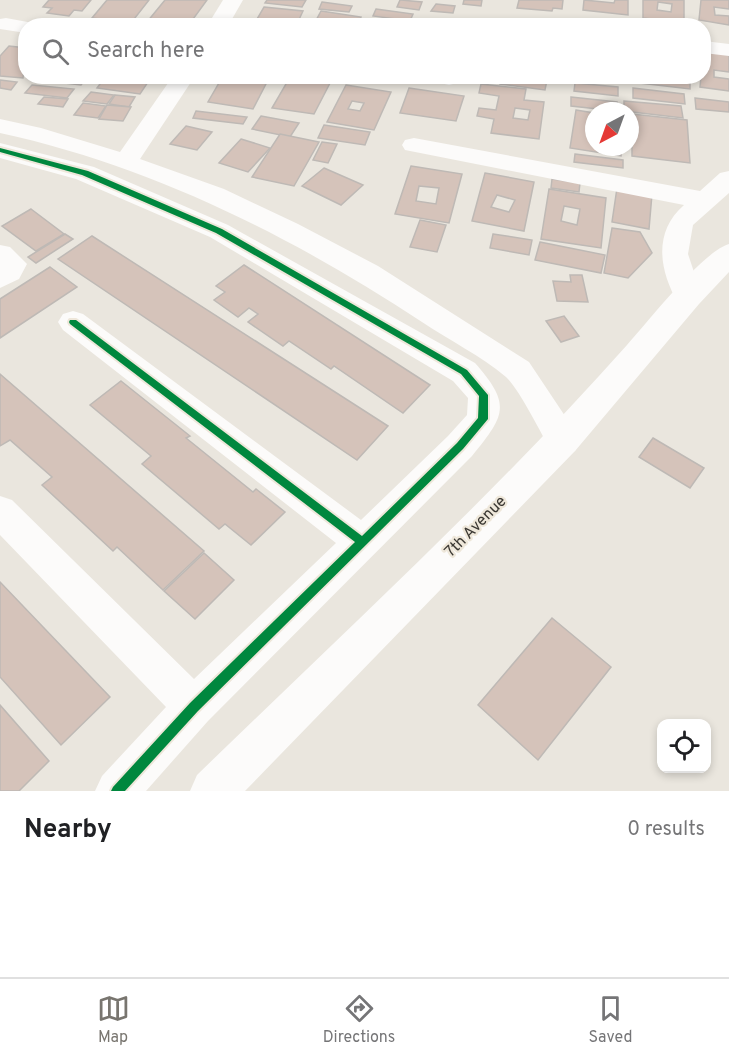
<!DOCTYPE html>
<style>
:root{--surface:#fff;--page:#f2f2f2;--text:#202124;--muted:#757577;--line:#e0e0e0;--accent:#78756f}
body{margin:0;font-family:Overpass,sans-serif;background:var(--page);color:var(--text)}
.controls{position:absolute;right:18px;bottom:18px;display:grid;overflow:hidden;border-radius:12px;box-shadow:0 3px 9px #0003}
.controls button{width:54px;height:54px;display:grid;place-items:center;padding:0;border:0;border-bottom:2px solid var(--line);background:var(--surface);color:var(--text);font:30px sans-serif}
.compass{position:absolute;left:585px;top:102px;width:54px;height:54px;border-radius:50%;background:var(--surface);box-shadow:0 3px 9px #0003;rotate:221deg}
.list{margin:0;padding:0;list-style:none}
h2{display:flex;justify-content:space-between;align-items:center;height:78px;margin:0;padding:0 24px;font-size:26px}
h2 small{font-size:20px;font-weight:400;color:var(--muted)}
.icon{flex:none;width:33px;height:33px;fill:none;stroke:currentColor;stroke-width:2;stroke-linecap:round;stroke-linejoin:round}
.map{position:relative;flex:none;width:729px;height:791px;overflow:hidden}
.search{position:absolute;background:var(--surface);box-shadow:0 3px 9px #0003;left:18px;right:18px;top:18px;height:66px;display:flex;align-items:center;gap:15px;box-sizing:border-box;padding:0 21px;border-radius:24px;color:var(--muted);font-size:22px}
.sheet{height:186px;background:var(--surface)}
nav{display:flex;justify-content:space-around;align-items:center;box-sizing:border-box;height:84px;border-top:2px solid var(--line);background:var(--surface);font-size:16px;color:var(--muted)}
nav a{display:grid;justify-items:center;gap:3px}
nav .on{color:var(--accent)}
.map>svg:first-child{display:block}
.building{fill:#d5c3ba;stroke:#beb9b5;stroke-width:1.5;fill-rule:evenodd}
.lines{fill:none;stroke-linecap:round;stroke-linejoin:round}
.minor{fill:#fcfbfa;fill-rule:evenodd}
.secondary{fill:#fcfbfa;fill-rule:evenodd}
.cycleway-casing{stroke:#eee7da;stroke-width:4}
.cycleway{fill:#00873e;fill-rule:evenodd}
.labels{text-anchor:middle;dominant-baseline:central;stroke-width:4.5;stroke-linejoin:round;paint-order:stroke}
.street-label{font-size:16px;fill:#3b3833;stroke:#eee7da}
</style>
<div class="map">
<svg width="729" height="791" viewBox="0 0 729 791">
<rect width="100%" height="100%" fill="#eae6de"/>
<g class="building">
<polygon points="49,0 91,0 82,11 74,10 69,16 47,13 52,8 43,7"/>
<polygon points="107,0 149,0 131,23 92,18"/>
<polygon points="165,0 207,0 188,26 147,22"/>
<polygon points="267,0 306,0 302,7 265,3"/>
<polygon points="400,0 401,0 422,2 419,10 397,7"/>
<polygon points="464,0 482,0 481,6 463,4"/>
<polygon points="519,0 563,0 562,9 553,8 552,11 517,8"/>
<polygon points="584,0 614,3 615,0 628,0 628,15 583,10"/>
<path d="M643 0H684V23L643 18ZM658 2 672 4 671 12 657 10Z"/>
<polygon points="701,0 729,0 729,9 714,7 715,15 729,16 729,25 699,20"/>
<polygon points="322,2 352,6 349,12 319,9"/>
<polygon points="436,4 455,6 453,13 431,11"/>
<polygon points="264,7 303,11 296,26 253,26"/>
<polygon points="376,9 413,14 410,21 373,16"/>
<polygon points="321,11 361,17 357,26 313,26"/>
<polygon points="373,19 415,24 370,26"/>
<polygon points="430,20 478,25 428,26"/>
<polygon points="496,20 522,22 522,26 495,26"/>
<polygon points="9,46 26,48 23,78 0,76 0,56"/>
<polygon points="704,51 729,55 729,72 714,70 714,77 729,79 729,91 700,87 701,76 704,76"/>
<polygon points="40,76 88,76 81,85 38,80"/>
<polygon points="106,76 152,76 140,94 97,88"/>
<polygon points="223,76 258,76 269,78 253,109 208,102"/>
<polygon points="501,76 547,80 545,90 500,84"/>
<polygon points="640,76 690,76 690,89 640,83"/>
<polygon points="290,77 330,83 314,114 272,108"/>
<polygon points="0,80 17,82 11,90 0,88"/>
<polygon points="575,83 618,87 618,96 574,91"/>
<path d="M481 84 526 89 524 100 544 102 539 139 491 133 494 119 477 116 479 108 496 110 499 96 479 93ZM515 108 530 110 528 120 513 118Z"/>
<polygon points="32,85 74,89 67,98 25,93"/>
<path d="M346 85 391 92 374 130 327 122ZM352 101 364 103 360 111 348 109Z"/>
<polygon points="409,88 464,96 456,121 400,113"/>
<polygon points="633,88 684,94 685,104 633,98"/>
<polygon points="91,92 114,95 107,104 83,101"/>
<polygon points="115,95 135,97 129,107 109,104"/>
<polygon points="44,97 68,99 63,107 38,104"/>
<polygon points="571,97 617,102 616,111 571,106"/>
<polygon points="695,98 729,102 729,112 696,109"/>
<polygon points="624,101 681,106 683,118 624,111"/>
<polygon points="83,103 106,106 98,118 74,115"/>
<polygon points="107,105 131,107 123,121 99,119"/>
<polygon points="576,110 594,113 594,147 622,147 621,156 570,148"/>
<polygon points="196,111 247,117 243,124 193,118"/>
<polygon points="632,114 687,120 690,163 632,156"/>
<polygon points="261,116 299,123 290,137 252,129"/>
<polygon points="324,125 370,132 365,145 318,138"/>
<polygon points="186,126 212,132 197,150 170,144"/>
<polygon points="280,134 319,142 294,186 252,177"/>
<polygon points="241,139 270,148 248,172 219,163"/>
<polygon points="322,142 337,144 328,163 313,160"/>
<polygon points="575,154 623,160 623,168 574,162"/>
<path d="M411 166 462 174 449 223 395 214ZM419 186 439 188 436 204 416 201Z"/>
<polygon points="324,168 363,185 341,205 302,186"/>
<path d="M485 173 534 182 524 231 472 221ZM497 195 515 200 509 212 491 207Z"/>
<polygon points="552,179 580,183 579,192 551,188"/>
<polygon points="617,188 652,194 649,229 612,222"/>
<path d="M549 189 606 198 601 248 541 239ZM564 206 580 209 577 225 561 221Z"/>
<polygon points="31,209 64,234 36,251 2,226"/>
<polygon points="420,220 446,225 437,252 410,247"/>
<polygon points="612,228 640,232 652,253 628,278 604,273"/>
<polygon points="65,234 73,239 36,263 28,257"/>
<polygon points="493,234 532,240 529,255 490,248"/>
<polygon points="92,236 388,426 357,460 58,259"/>
<polygon points="540,242 605,255 601,273 535,260"/>
<polygon points="244,265 430,385 403,413 334,366 331,369 289,341 283,346 248,322 258,314 249,308 238,317 214,300 225,292 216,286"/>
<polygon points="50,267 77,287 0,338 0,299"/>
<polygon points="570,275 582,275 588,302 557,301 553,281 571,282"/>
<polygon points="564,316 579,336 561,342 546,321"/>
<polygon points="0,374 204,551 163,590 117,547 113,551 42,485 52,477 10,440 0,446"/>
<polygon points="121,381 190,436 186,438 253,492 256,489 285,512 251,545 225,524 219,529 142,464 151,456 90,405"/>
<polygon points="653,438 704,468 690,488 639,457"/>
<polygon points="204,553 234,580 195,619 164,591"/>
<polygon points="0,582 110,697 61,745 0,677"/>
<polygon points="552,618 611,667 538,760 478,705"/>
<polygon points="0,705 49,761 19,791 0,791"/>
</g>
<g class="lines">
<g class="minor">
<polygon points="223,0 243,0 228,26 207,26"/>
<polygon points="6,18 33,23 35,26 26,26 26,33 0,29 0,19"/>
<polygon points="704,41 729,44 729,56 704,53"/>
<path d="M173 76H195L140 159 224 189 298 224 378 266 529 362 575 431 579 441 575 451 563 455 551 451C541 433 519 389 506 377 481 356 449 340 422 322 293 237 152 166 0 133V119L41 128 120 152Z"/>
<polygon points="428,76 459,76 460,78 457,83 449,85 431,81"/>
<path d="M414 138 700 191 720 173 729 171V193L693 225 688 254 702 296 698 303 688 306 678 303C659 270 653 232 684 205L405 150 402 145 405 140Z"/>
<path d="M0 143 94 167 228 225 475 363C512 405 505 415 472 456L208 721 146 791H95L102 776 166 707 0 535V496L12 500 194 679 336 543 63 330 58 322 63 314 73 311 83 314 361 520 448 436 467 415 468 398 453 381 210 237 76 179 0 158Z"/>
<polygon points="0,245 10,247 27,264 19,279 0,288"/>
</g>
<path class="secondary" d="M729 244V272L699 304 575 451 245 791H190L197 775C342 634 492 497 627 345 648 322 702 252 729 244Z"/>
<defs>
<polygon id="cycleway" points="0,148 88,171 222,229 467,370 488,395 488,419 463,449 198,711 125,791 111,791 113,787 190,703 355,542 70,324 69,322 70,320 76,320 362,536 457,443 478,418 479,396 461,374 216,233 82,175 0,152"/>
</defs>
<use href="#cycleway" class="cycleway-casing"/>
<use href="#cycleway" class="cycleway"/>
</g>
<g class="labels">
<g class="street-label">
<text transform="translate(476 527) rotate(-45)">7th Avenue</text>
</g>
</g>
</svg>
<div class="controls">
<button><svg class="icon" aria-label="locate" viewBox="0 0 24 24"><circle cx="12" cy="12" r="6"/><path d="M12 2v4M12 18v4M2 12h4M18 12h4"/></svg></button>
</div>
<svg class="compass" viewBox="-18 -18 36 36"><path d="M0-13l5 13h-10z" fill="#e53935"/><path d="M0 13l5-13h-10z" fill="#757577"/></svg>
<div class="search"><svg class="icon" aria-label="search" viewBox="0 0 24 24"><circle cx="10" cy="10" r="6"/><path d="M15 15l6 6"/></svg>Search here</div>
</div>
<section class="sheet">
<h2>Nearby<small>0 results</small></h2>
<ul class="list">
</ul>
</section>
<nav>
<a class="on"><svg class="icon" aria-label="map" viewBox="0 0 24 24"><path d="M3 6l6-2 6 2 6-2v14l-6 2-6-2-6 2zM9 4v14M15 6v14"/></svg>Map</a>
<a><svg class="icon" aria-label="directions" viewBox="0 0 24 24"><path d="M12 3l9 9-9 9-9-9zM9 14v-3h6M13 9l2 2-2 2"/></svg>Directions</a>
<a><svg class="icon" aria-label="saved" viewBox="0 0 24 24"><path d="M7 4h10v16l-5-4-5 4z"/></svg>Saved</a>
</nav>
